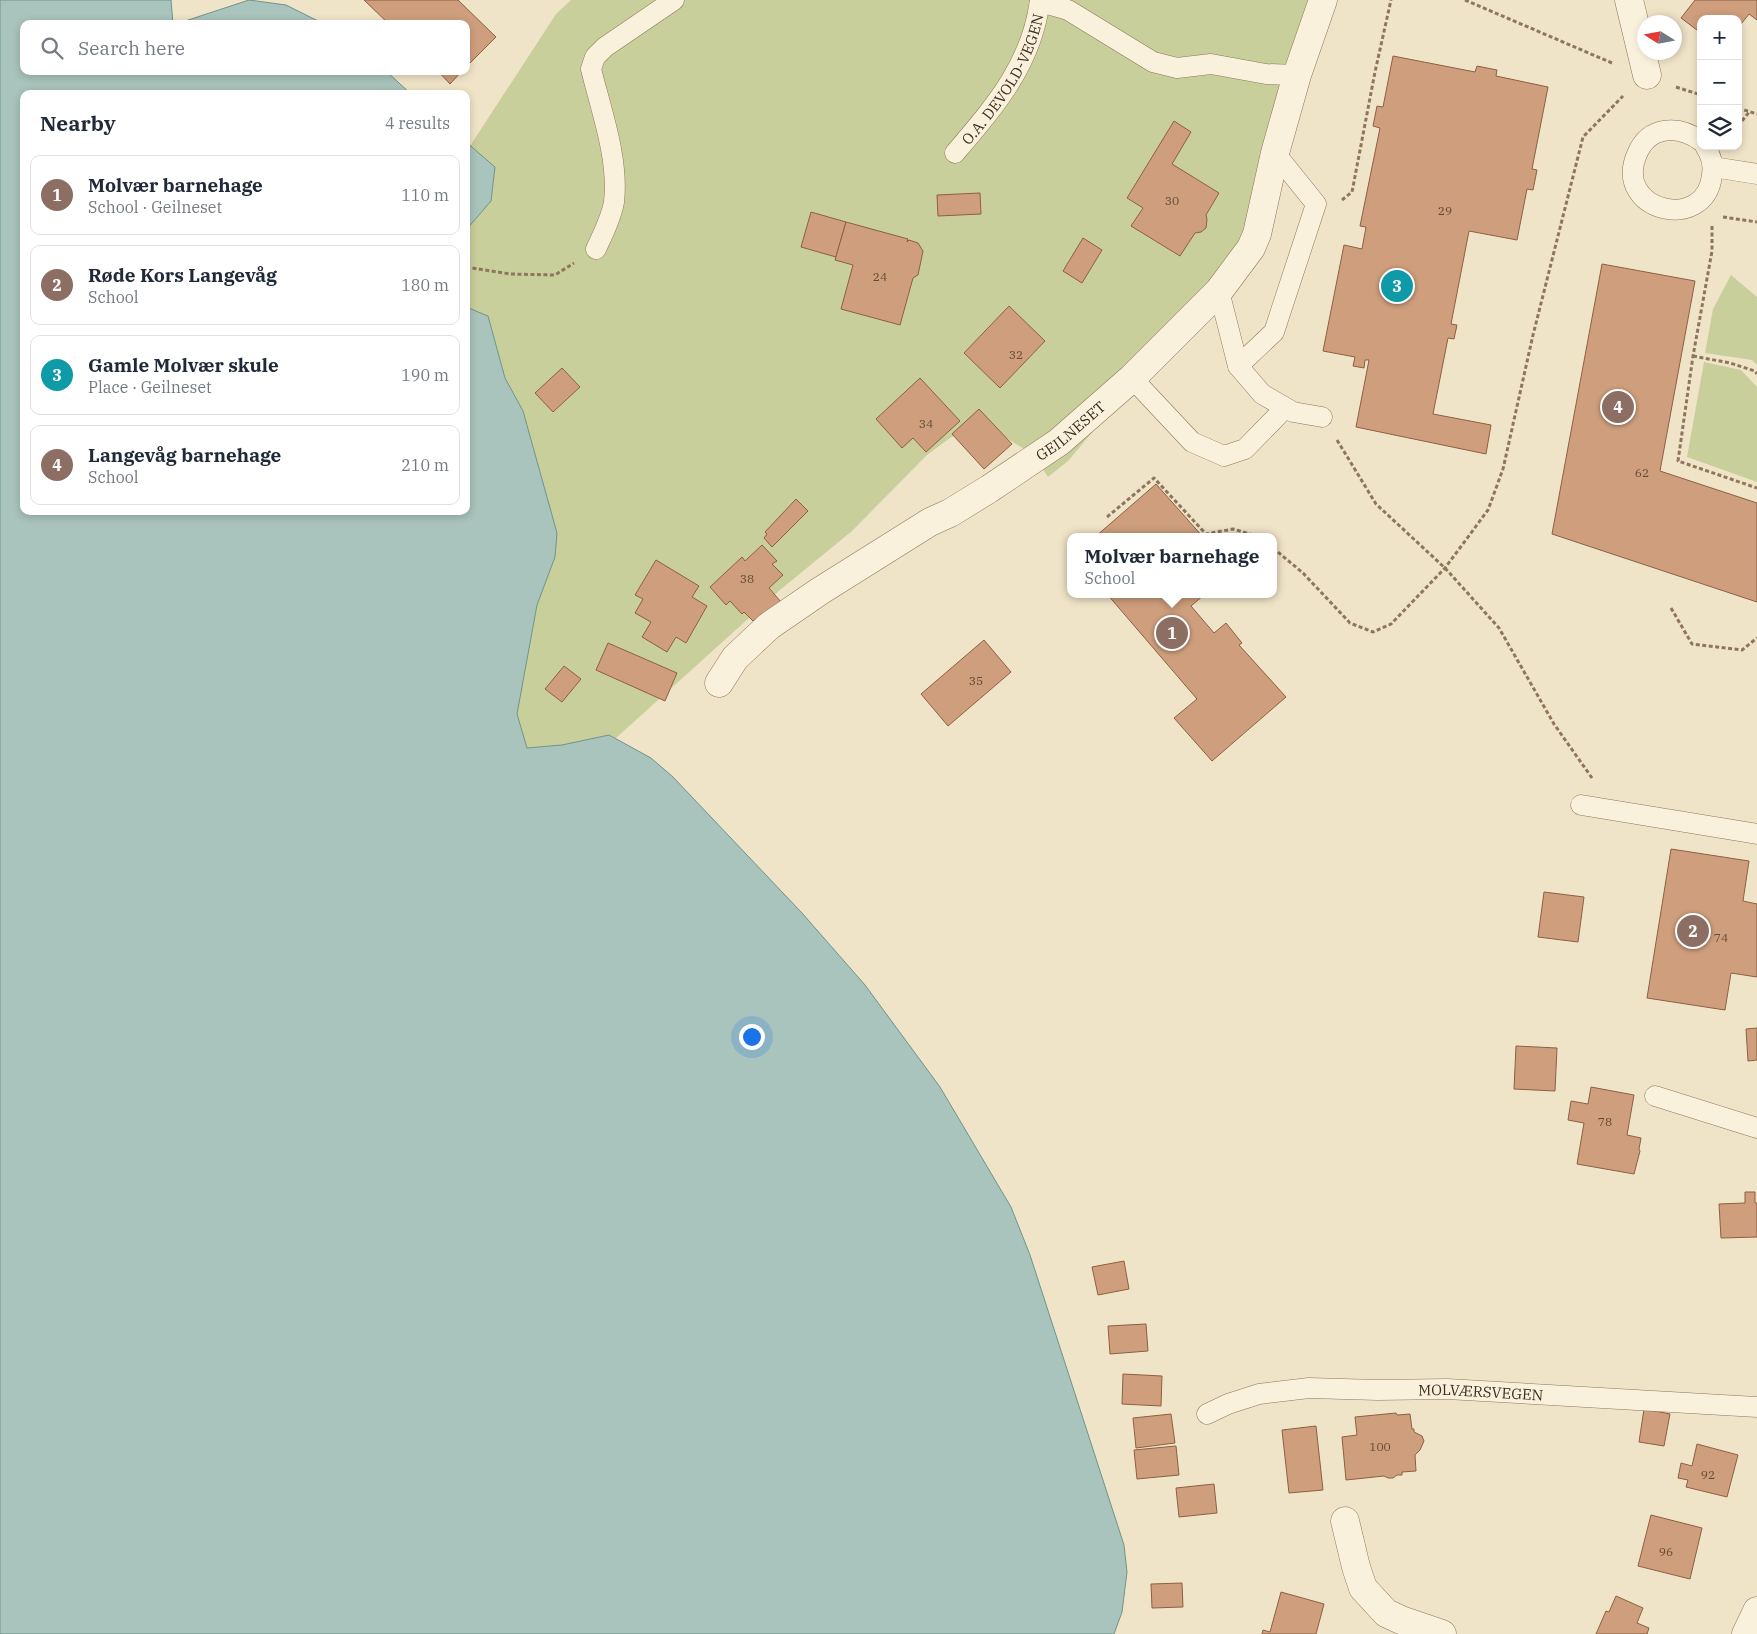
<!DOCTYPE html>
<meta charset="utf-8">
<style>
:root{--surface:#fff;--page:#f6f6f7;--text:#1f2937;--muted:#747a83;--line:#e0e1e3;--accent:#7c3aed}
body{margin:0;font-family:"IBM Plex Serif",serif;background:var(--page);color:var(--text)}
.controls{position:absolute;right:15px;top:15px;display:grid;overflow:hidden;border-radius:10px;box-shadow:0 2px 8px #0003}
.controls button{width:45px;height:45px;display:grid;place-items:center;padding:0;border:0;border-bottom:1px solid var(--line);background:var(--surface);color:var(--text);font:25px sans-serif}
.compass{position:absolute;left:1637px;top:15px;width:45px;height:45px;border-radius:50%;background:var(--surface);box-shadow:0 2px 8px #0003;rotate:281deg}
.you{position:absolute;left:751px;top:1036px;width:18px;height:18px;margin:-12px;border:4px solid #fff;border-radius:50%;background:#1a73e8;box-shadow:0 0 0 8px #1a73e833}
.badge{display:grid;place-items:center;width:32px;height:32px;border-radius:50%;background:var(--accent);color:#fff;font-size:16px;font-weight:700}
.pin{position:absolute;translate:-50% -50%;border:2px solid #fff;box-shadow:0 1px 5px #0006}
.popup{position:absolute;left:1067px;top:533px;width:210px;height:65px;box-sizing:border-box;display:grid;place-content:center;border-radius:10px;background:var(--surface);filter:drop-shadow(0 1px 4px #0005);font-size:16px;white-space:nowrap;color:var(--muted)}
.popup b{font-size:19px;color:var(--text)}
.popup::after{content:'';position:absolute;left:50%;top:100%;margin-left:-10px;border:10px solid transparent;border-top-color:var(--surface)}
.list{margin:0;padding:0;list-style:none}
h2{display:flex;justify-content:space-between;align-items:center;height:65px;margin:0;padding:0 20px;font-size:21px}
h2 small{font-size:16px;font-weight:400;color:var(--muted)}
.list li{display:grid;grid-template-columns:32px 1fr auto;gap:15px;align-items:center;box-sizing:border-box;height:80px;margin:0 10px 10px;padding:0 10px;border:1px solid var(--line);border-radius:10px}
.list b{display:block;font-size:19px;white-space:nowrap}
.list p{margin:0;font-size:16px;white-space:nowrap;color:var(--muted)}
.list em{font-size:16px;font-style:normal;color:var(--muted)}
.icon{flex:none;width:28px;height:28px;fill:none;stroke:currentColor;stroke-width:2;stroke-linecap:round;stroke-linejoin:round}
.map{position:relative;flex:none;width:1757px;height:1634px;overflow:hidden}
.search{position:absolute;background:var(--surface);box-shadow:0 2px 8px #0003;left:20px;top:20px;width:450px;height:55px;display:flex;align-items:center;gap:12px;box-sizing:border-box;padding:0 18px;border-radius:10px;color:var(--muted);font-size:19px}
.panel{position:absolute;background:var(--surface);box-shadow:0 2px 8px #0003;left:20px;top:90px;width:450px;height:425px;border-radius:10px}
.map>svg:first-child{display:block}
.green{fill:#c9cf9b}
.water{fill:#a9c4bc;stroke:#6f938a}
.building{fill:#cf9f7d;stroke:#8d5f41}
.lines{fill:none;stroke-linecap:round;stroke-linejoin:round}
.service-casing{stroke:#8d765c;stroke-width:21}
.minor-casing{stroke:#8d765c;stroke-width:29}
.tertiary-casing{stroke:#8d765c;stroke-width:29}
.path{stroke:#8d765c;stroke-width:3;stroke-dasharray:4 2.5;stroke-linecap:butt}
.service{stroke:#faf1dc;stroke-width:20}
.minor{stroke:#faf1dc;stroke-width:28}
.tertiary{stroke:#faf1dc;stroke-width:28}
.labels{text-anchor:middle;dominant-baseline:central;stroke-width:4.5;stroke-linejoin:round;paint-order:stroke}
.number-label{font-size:12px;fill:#624a37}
.street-label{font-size:15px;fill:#3d2e20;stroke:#f7eed8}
</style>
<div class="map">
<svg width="1757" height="1634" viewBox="0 0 1757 1634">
<rect width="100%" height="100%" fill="#f0e4c8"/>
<g class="green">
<polygon points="571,0 1317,0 1252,243 1068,461 1048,477 1034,455 995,431 974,427 950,438 927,455 852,531 780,590 616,738 609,735 562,745 527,748 517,714 537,605 555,557 523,411 505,378 488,316 466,307 466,230 491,201 495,168 470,146 556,14"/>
<polygon points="1731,275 1757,297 1757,365 1752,360 1705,353 1713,309"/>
<polygon points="1704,362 1741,370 1757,387 1757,482 1687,457"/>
</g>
<g class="water">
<polygon points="0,0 171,0 173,24 24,24 24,71 386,71 411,94 24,94 24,511 466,511 466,307 488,316 505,378 523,411 557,533 555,557 537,605 517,714 527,748 562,745 609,735 651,758 673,777 802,913 865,985 940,1087 1011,1207 1030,1255 1124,1545 1127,1572 1122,1612 1114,1634 0,1634"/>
<polygon points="249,0 286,5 324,24 176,24"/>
<polygon points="466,142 495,167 491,201 466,230"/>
</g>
<g class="building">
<polygon points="364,0 458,0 496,37 466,67 466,24 389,24"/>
<polygon points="1695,0 1757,0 1757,20 1749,14 1738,28 1738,19 1701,19 1701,33 1681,18"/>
<polygon points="1393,56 1475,72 1477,66 1497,70 1496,76 1548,87 1532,169 1537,170 1533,190 1527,189 1517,240 1469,231 1451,324 1457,325 1454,339 1448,338 1433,414 1491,425 1486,454 1356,427 1369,360 1365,360 1364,368 1353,366 1355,357 1323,351 1344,245 1362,249 1366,227 1360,226 1380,128 1373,126 1377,106 1383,107"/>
<polygon points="438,71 462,71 450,84"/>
<polygon points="1174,121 1191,132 1172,164 1219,193 1206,215 1207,219 1206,228 1201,232 1195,233 1180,256 1131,226 1143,208 1127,198"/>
<polygon points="980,193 981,214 938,216 937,195"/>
<polygon points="811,212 846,222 836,257 801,247"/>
<polygon points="846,222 908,239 907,242 909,240 918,243 923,251 918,275 913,278 900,325 841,309 853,265 835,260"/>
<polygon points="1083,238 1102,250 1082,283 1063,271"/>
<polygon points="1602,264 1695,281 1660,471 1757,503 1757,602 1552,534"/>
<polygon points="1009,306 1045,341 1000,388 964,353"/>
<polygon points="562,368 580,387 553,412 535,393"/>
<polygon points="920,378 960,421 926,452 913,438 902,448 876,419"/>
<polygon points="979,409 1012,444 984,469 952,434"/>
<polygon points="1156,484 1203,537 1095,537"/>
<polygon points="796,499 808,511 772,547 764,538 767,534 765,532"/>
<polygon points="762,545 777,561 772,564 783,575 769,588 781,602 753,621 744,612 742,614 730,601 726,605 710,587 742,557 745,561"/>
<polygon points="656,560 699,586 692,597 707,606 686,643 676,637 667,652 642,637 651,622 635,613 643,599 635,595"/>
<polygon points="1107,594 1205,594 1191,606 1214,633 1226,623 1242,643 1239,645 1286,697 1212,761 1174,718 1197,699"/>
<polygon points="984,640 1011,672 948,726 921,694"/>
<polygon points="608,643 677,673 665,701 596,670"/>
<polygon points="564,666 581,679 562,702 545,689"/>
<polygon points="1671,849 1749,861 1743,901 1757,904 1757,977 1731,973 1725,1010 1647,998"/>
<polygon points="1544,892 1584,897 1578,942 1538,937"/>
<polygon points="1757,1028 1757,1060 1748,1061 1746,1029"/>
<polygon points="1516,1046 1557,1048 1555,1091 1514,1089"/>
<polygon points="1591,1087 1634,1095 1627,1135 1641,1138 1639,1149 1640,1151 1634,1174 1577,1164 1584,1123 1568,1120 1571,1101 1588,1104"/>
<polygon points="1745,1192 1755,1192 1755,1203 1757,1203 1757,1237 1721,1238 1719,1204 1745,1203"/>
<polygon points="1124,1261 1129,1289 1098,1295 1092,1267"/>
<polygon points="1146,1324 1148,1351 1110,1354 1108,1326"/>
<polygon points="1123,1374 1162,1376 1161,1406 1122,1404"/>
<polygon points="1644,1409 1670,1414 1664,1446 1639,1442"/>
<polygon points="1396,1413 1397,1415 1410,1414 1412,1429 1414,1429 1414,1432 1422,1436 1424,1441 1420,1450 1415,1455 1416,1471 1402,1472 1402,1475 1397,1475 1393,1478 1388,1478 1384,1476 1346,1480 1342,1437 1357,1435 1355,1417"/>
<polygon points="1171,1414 1175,1443 1136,1448 1133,1418"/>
<polygon points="1316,1426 1323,1490 1289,1493 1282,1430"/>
<polygon points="1697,1444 1738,1455 1727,1497 1686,1487 1688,1480 1678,1478 1681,1463 1692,1466"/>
<polygon points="1176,1446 1179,1475 1137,1479 1134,1450"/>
<polygon points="1214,1484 1217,1513 1179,1517 1176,1488"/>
<polygon points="1651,1515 1702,1528 1690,1579 1638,1566"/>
<polygon points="1182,1583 1183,1607 1152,1608 1151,1584"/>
<polygon points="1281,1592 1324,1604 1316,1634 1262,1634 1263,1630 1270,1632"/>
<polygon points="1616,1596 1643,1608 1637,1623 1649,1628 1647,1634 1596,1634 1606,1611 1609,1612"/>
</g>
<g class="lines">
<defs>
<g id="service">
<polyline points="1040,2 1068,10 1153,62 1177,68 1211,64 1266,74 1297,75"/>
<path d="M1701 141C1679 125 1649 125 1637 154 1612 211 1706 234 1712 175 1714 164 1711 155 1705 146"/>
<path id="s1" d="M955 153C995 106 1032 64 1040 0"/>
<polyline points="1713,167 1757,174"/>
<path d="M596 249C603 234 611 219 614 202 619 159 601 110 591 69L595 57 605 47 674 0"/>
<polyline points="1219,291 1238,366 1262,394 1293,412 1322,417"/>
<polyline points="1238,366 1274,332 1316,204 1275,153"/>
<polyline points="1132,378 1192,442 1224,456 1245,449 1285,408"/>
<polyline points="1581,805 1757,834"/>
<polyline points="1655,1096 1757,1128"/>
<path id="s2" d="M1207 1414 1228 1404 1259 1394 1309 1388 1378 1390 1447 1389 1757 1407"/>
</g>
<g id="minor">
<polyline points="1629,0 1647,75"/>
<path id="s3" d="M719 683 735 658 769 626 820 591 930 522 950 513 989 489 1059 442 1132 378 1219 291 1251 248 1257 234 1275 153 1297 75 1323 0"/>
<polyline points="1345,1521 1356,1567 1363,1588 1386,1613 1401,1620 1442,1634"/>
</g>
<polyline id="tertiary" points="1746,1634 1757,1611"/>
</defs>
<use href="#service" class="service-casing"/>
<use href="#minor" class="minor-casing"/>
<use href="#tertiary" class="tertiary-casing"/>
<g class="path">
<polyline points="1465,0 1612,63"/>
<polyline points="1676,87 1701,95"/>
<polyline points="1738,108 1757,114"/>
<polyline points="1738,126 1750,111"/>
<polyline points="1342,200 1352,192 1375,72 1391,0"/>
<polyline points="1723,217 1757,222"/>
<polyline points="1712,226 1712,251 1693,356 1678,461 1757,488"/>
<polyline points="466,267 510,274 555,275 574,263"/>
<polyline points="1693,356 1730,363 1755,371 1757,374"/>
<polyline points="1337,440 1376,504 1445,568 1499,628 1554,724 1592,778"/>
<polyline points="1107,517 1154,478 1206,534 1233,529 1260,537"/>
<polyline points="1273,548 1303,573 1350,623 1373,632 1391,624 1445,568 1488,510 1503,469 1533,335 1583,137 1623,96"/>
<polyline points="1671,608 1692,644 1742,650 1757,638"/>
</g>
<use href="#service" class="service"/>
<use href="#minor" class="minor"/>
<use href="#tertiary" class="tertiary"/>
</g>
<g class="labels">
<g class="number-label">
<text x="1172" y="200">30</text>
<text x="1445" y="210">29</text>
<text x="880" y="276">24</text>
<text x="1016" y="354">32</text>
<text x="926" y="423">34</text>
<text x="1642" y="472">62</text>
<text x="747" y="578">38</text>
<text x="976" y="680">35</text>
<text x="1721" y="937">74</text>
<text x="1605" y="1121">78</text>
<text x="1380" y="1446">100</text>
<text x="1708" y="1474">92</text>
<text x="1666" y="1551">96</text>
</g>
<g class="street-label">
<text stroke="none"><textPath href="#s1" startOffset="89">O.A. DEVOLD-VEGEN</textPath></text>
<text stroke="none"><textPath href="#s3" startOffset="436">GEILNESET</textPath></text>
<text stroke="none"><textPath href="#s2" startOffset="278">MOLVÆRSVEGEN</textPath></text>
</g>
</g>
</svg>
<div class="controls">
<button>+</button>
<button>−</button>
<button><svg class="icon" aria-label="layers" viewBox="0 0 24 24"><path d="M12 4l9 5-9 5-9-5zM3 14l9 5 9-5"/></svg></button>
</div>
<svg class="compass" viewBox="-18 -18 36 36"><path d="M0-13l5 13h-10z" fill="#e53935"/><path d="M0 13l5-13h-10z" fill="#747a83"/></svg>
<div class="you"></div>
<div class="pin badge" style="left:1172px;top:633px;background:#8d6e63">1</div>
<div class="popup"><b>Molvær barnehage</b>School</div>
<div class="pin badge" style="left:1693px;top:931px;background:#8d6e63">2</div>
<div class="pin badge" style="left:1397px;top:286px;background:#0f9aa8">3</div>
<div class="pin badge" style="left:1618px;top:407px;background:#8d6e63">4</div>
<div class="search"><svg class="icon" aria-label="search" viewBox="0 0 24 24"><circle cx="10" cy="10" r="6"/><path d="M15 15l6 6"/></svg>Search here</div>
<section class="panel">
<h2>Nearby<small>4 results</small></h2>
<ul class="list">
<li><span class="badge" style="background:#8d6e63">1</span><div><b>Molvær barnehage</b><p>School · Geilneset</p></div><em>110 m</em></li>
<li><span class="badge" style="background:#8d6e63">2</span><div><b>Røde Kors Langevåg</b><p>School</p></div><em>180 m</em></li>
<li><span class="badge" style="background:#0f9aa8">3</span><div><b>Gamle Molvær skule</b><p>Place · Geilneset</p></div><em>190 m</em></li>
<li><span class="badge" style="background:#8d6e63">4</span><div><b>Langevåg barnehage</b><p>School</p></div><em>210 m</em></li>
</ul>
</section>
</div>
